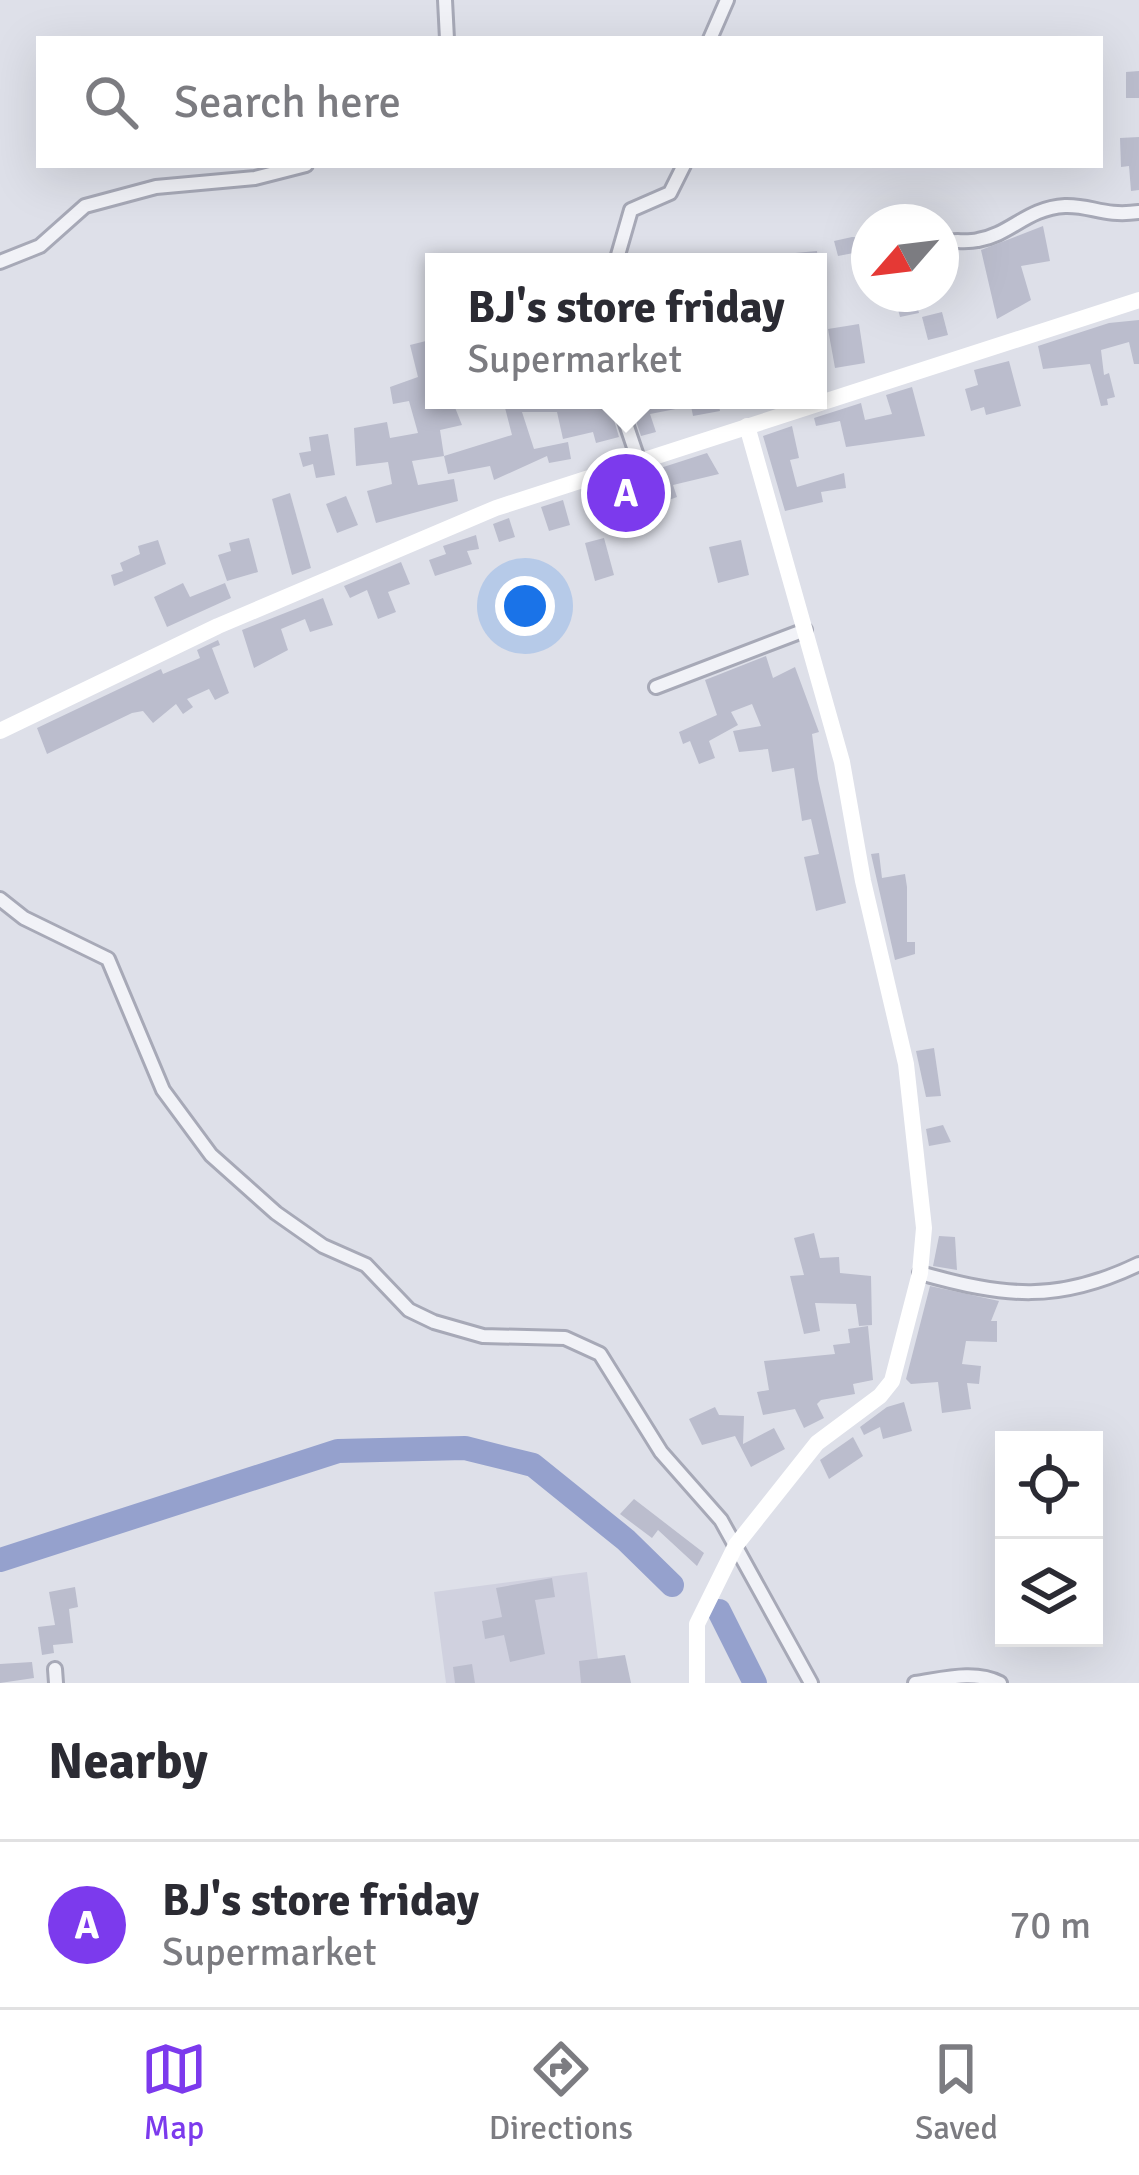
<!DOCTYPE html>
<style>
:root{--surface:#fff;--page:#f7f7f7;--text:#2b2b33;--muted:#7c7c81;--line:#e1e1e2;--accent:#7c3aed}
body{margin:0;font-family:Signika,sans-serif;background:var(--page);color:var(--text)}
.controls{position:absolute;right:36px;bottom:36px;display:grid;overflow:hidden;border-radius:0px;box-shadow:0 12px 48px #0002}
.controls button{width:108px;height:108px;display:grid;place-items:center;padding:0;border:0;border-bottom:3px solid var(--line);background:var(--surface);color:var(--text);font:60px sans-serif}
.compass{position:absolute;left:851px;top:204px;width:108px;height:108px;border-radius:50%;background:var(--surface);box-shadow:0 12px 48px #0002;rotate:242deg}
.you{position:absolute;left:525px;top:606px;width:42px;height:42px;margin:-30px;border:9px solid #fff;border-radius:50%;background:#1a73e8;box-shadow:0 0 0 18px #1a73e833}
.badge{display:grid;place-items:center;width:78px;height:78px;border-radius:50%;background:var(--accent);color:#fff;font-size:39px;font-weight:700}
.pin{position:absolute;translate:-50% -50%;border:6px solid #fff;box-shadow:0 3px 12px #0006}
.popup{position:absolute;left:425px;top:253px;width:402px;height:156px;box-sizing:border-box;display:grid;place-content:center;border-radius:0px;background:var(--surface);filter:drop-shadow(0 3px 9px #0005);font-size:39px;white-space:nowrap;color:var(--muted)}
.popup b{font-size:45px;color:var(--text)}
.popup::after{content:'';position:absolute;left:50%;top:100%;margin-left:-24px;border:24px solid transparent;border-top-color:var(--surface)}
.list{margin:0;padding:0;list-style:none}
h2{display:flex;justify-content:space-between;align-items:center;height:156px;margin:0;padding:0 48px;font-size:51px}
h2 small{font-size:39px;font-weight:400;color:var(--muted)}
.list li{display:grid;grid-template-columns:78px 1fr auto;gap:36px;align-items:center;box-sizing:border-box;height:168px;padding:0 48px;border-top:3px solid var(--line)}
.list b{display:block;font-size:45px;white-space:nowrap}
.list p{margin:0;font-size:39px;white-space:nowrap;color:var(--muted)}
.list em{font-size:39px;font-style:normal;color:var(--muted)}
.icon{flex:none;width:66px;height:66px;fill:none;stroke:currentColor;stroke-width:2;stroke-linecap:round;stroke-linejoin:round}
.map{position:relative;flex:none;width:1139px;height:1683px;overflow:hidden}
.search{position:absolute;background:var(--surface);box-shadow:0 12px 48px #0002;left:36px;right:36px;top:36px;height:132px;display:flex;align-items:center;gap:30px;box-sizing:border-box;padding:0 42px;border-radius:0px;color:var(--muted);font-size:45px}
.sheet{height:324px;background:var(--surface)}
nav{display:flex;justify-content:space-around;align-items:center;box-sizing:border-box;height:168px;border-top:3px solid var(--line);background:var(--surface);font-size:33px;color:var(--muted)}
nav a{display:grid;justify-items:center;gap:6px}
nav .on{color:var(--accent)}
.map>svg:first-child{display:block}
.built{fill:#d0d1df}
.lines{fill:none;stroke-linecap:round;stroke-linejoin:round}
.river{stroke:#95a1cd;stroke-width:24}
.building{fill:#bbbdcd}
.street-casing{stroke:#a7a9b7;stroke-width:18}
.street{stroke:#f1f2f7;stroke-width:12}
.secondary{stroke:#fff;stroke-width:16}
</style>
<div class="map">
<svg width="1139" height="1683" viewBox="0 0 1139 1683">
<rect width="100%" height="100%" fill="#dee0e9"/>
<polygon class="built" points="587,1572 601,1683 446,1683 434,1592"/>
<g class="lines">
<g class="river">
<polyline points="0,1560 338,1451 465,1448 533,1465 626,1540 672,1585"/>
<polyline points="719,1611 755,1683"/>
</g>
</g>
<g class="building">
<polygon points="1139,71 1139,98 1126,98 1126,72"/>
<polygon points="1139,137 1139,190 1131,191 1129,166 1121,167 1120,138"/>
<polygon points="1043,226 1050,261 1021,266 1031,300 997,319 981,250"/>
<polygon points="852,237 869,238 869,250 838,256 834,241"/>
<polygon points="817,251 818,262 785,262 784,254"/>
<polygon points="894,294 914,294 919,313 900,317"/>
<polygon points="942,312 948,335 928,340 922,317"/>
<polygon points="1139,320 1139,364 1134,364 1129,342 1101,350 1104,375 1109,373 1115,397 1107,399 1108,405 1101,406 1090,364 1043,369 1038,346 1109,323"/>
<polygon points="859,324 865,363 835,368 828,329"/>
<polygon points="434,339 434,400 452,400 462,425 440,430 444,456 412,461 418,485 454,479 458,501 376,523 367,491 392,484 388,462 356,466 354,428 387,422 390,438 418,433 409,401 393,404 390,387 418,377 410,345"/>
<polygon points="1009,361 1021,406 986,415 984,407 971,411 965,389 978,385 974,370"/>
<polygon points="912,387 925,436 846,447 840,421 816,426 814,418 861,403 865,420 892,414 886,395"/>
<polygon points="503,400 608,400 619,437 596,443 593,432 563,439 557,412 522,412 534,449 568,442 571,459 549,463 547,456 494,480 490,466 448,474 444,456 512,435"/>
<polygon points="629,400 718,400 720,411 693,416 691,406 650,414 656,432 641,436"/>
<polygon points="792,426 799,458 790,460 797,487 844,473 846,488 821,492 823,502 785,511 763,436"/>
<polygon points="328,434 335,475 316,478 313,464 303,467 299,453 311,451 309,437"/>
<polygon points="707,453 719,474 673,485 677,497 650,507 647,500 632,506 623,480"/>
<polygon points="290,493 311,568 292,575 272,499"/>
<polygon points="346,496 358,525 337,533 326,504"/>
<polygon points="563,500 570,525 549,531 541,507"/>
<polygon points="509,518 515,537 499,542 493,524"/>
<polygon points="476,535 479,549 467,551 472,564 435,576 429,560 446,554 443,546"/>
<polygon points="249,538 258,572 227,581 218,555 231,551 229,543"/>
<polygon points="604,538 614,575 595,581 585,543"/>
<polygon points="158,540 166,564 114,586 111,575 123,571 120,563 140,554 138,546"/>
<polygon points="741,540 749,575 718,583 709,547"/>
<polygon points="401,562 410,584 388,592 396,612 378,619 367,590 350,598 344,586"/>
<polygon points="183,583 190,597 225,583 231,598 167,627 154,597"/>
<polygon points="323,598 333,625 310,632 305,619 281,629 288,650 254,668 242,630"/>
<polygon points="218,640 220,645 212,648 229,693 215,700 209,689 187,699 193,707 183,714 176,704 153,723 143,711 132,713 47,754 37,728 161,669 163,674 200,658 197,650"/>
<polygon points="766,656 773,678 795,667 819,732 812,734 818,779 846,903 816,911 804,857 819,854 811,819 802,821 794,768 772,772 768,749 739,752 733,731 761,726 752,704 731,712 738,725 709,741 715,758 699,764 690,741 683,744 679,732 717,715 705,680"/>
<polygon points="879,853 882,878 905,874 907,887 907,942 915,942 915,954 895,960 871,854"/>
<polygon points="934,1048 941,1096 926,1097 916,1051"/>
<polygon points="943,1125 951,1142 929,1146 926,1129"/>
<polygon points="814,1233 820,1258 839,1257 840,1273 871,1276 872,1325 859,1326 856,1304 815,1303 820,1331 804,1334 790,1276 804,1275 794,1238"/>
<polygon points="939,1236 955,1237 957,1270 933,1266"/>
<polygon points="930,1286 999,1301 991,1321 997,1321 997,1342 966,1341 962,1364 981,1366 979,1384 967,1383 971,1409 942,1413 938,1382 911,1384 906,1379"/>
<polygon points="868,1326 873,1380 853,1384 855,1394 821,1400 817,1404 824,1418 804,1428 795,1409 763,1415 757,1392 769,1390 764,1361 835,1354 833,1345 850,1343 848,1329"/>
<polygon points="904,1402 912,1431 883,1439 880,1427 864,1435 860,1427 887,1407"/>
<polygon points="715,1407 719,1415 744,1416 743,1444 774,1428 785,1449 751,1467 735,1436 702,1445 689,1419"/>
<polygon points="853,1437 863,1456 829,1479 820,1460"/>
<polygon points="634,1499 704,1553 697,1566 658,1530 652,1538 620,1514"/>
<polygon points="552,1578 555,1597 535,1600 545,1654 510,1662 504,1635 485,1639 482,1621 502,1617 496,1588"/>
<polygon points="75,1587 78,1607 69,1609 73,1643 53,1645 54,1653 42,1655 38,1627 55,1625 49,1592"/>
<polygon points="625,1655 631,1683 581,1683 579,1661"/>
<polygon points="32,1662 34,1678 0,1683 0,1664"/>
<polygon points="472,1664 475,1683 455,1683 453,1667"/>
</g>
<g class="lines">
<defs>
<g id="street">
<polyline points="445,0 447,39"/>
<polyline points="710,39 727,0"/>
<path d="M941 243C954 239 965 243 978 240 1010 235 1027 208 1065 206 1092 205 1103 217 1139 212"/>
<polyline points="0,262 40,246 85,206 156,187 255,178 306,165"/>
<polyline points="616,262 631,210 670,193 684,165"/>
<polyline points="618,400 639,462"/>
<polyline points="656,687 805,630"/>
<polyline points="0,899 24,918 108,959 163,1090 211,1155 276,1213 323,1246 366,1265 409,1310 434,1322 483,1336 565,1338 600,1354 661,1452 721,1520 811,1683"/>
<path d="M920 1273C1005 1297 1058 1303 1139 1264"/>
<polyline points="55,1669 56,1683"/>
<path d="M915 1683C943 1679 975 1670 1000 1683"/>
</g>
</defs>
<use href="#street" class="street-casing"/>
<use href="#street" class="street"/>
<g class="secondary">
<polyline points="0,731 218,626 496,508 1139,300"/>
<polyline points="697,1683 697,1624 736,1545 817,1443 880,1396 892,1381 920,1273 924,1228 906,1064 863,881 842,762 747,426"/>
</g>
</g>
</svg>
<div class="controls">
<button><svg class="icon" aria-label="locate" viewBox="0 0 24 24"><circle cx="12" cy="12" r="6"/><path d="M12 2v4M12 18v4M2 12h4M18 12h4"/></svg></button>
<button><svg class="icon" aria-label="layers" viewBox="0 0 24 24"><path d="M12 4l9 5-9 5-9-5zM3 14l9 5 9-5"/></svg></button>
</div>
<svg class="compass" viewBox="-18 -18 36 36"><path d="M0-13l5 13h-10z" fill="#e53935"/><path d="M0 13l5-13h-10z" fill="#7c7c81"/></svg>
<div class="you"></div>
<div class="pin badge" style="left:626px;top:493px">A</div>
<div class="popup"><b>BJ's store friday</b>Supermarket</div>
<div class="search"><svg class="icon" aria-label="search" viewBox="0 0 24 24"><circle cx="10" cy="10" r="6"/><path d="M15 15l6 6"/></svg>Search here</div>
</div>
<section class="sheet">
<h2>Nearby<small></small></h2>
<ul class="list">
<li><span class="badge">A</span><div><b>BJ's store friday</b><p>Supermarket</p></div><em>70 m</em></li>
</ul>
</section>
<nav>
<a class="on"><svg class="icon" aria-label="map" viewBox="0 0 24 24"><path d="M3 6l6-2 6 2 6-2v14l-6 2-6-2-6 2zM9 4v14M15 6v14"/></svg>Map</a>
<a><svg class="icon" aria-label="directions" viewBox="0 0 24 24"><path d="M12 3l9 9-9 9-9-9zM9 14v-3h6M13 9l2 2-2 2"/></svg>Directions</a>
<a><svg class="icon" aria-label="saved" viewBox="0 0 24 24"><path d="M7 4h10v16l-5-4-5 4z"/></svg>Saved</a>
</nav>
